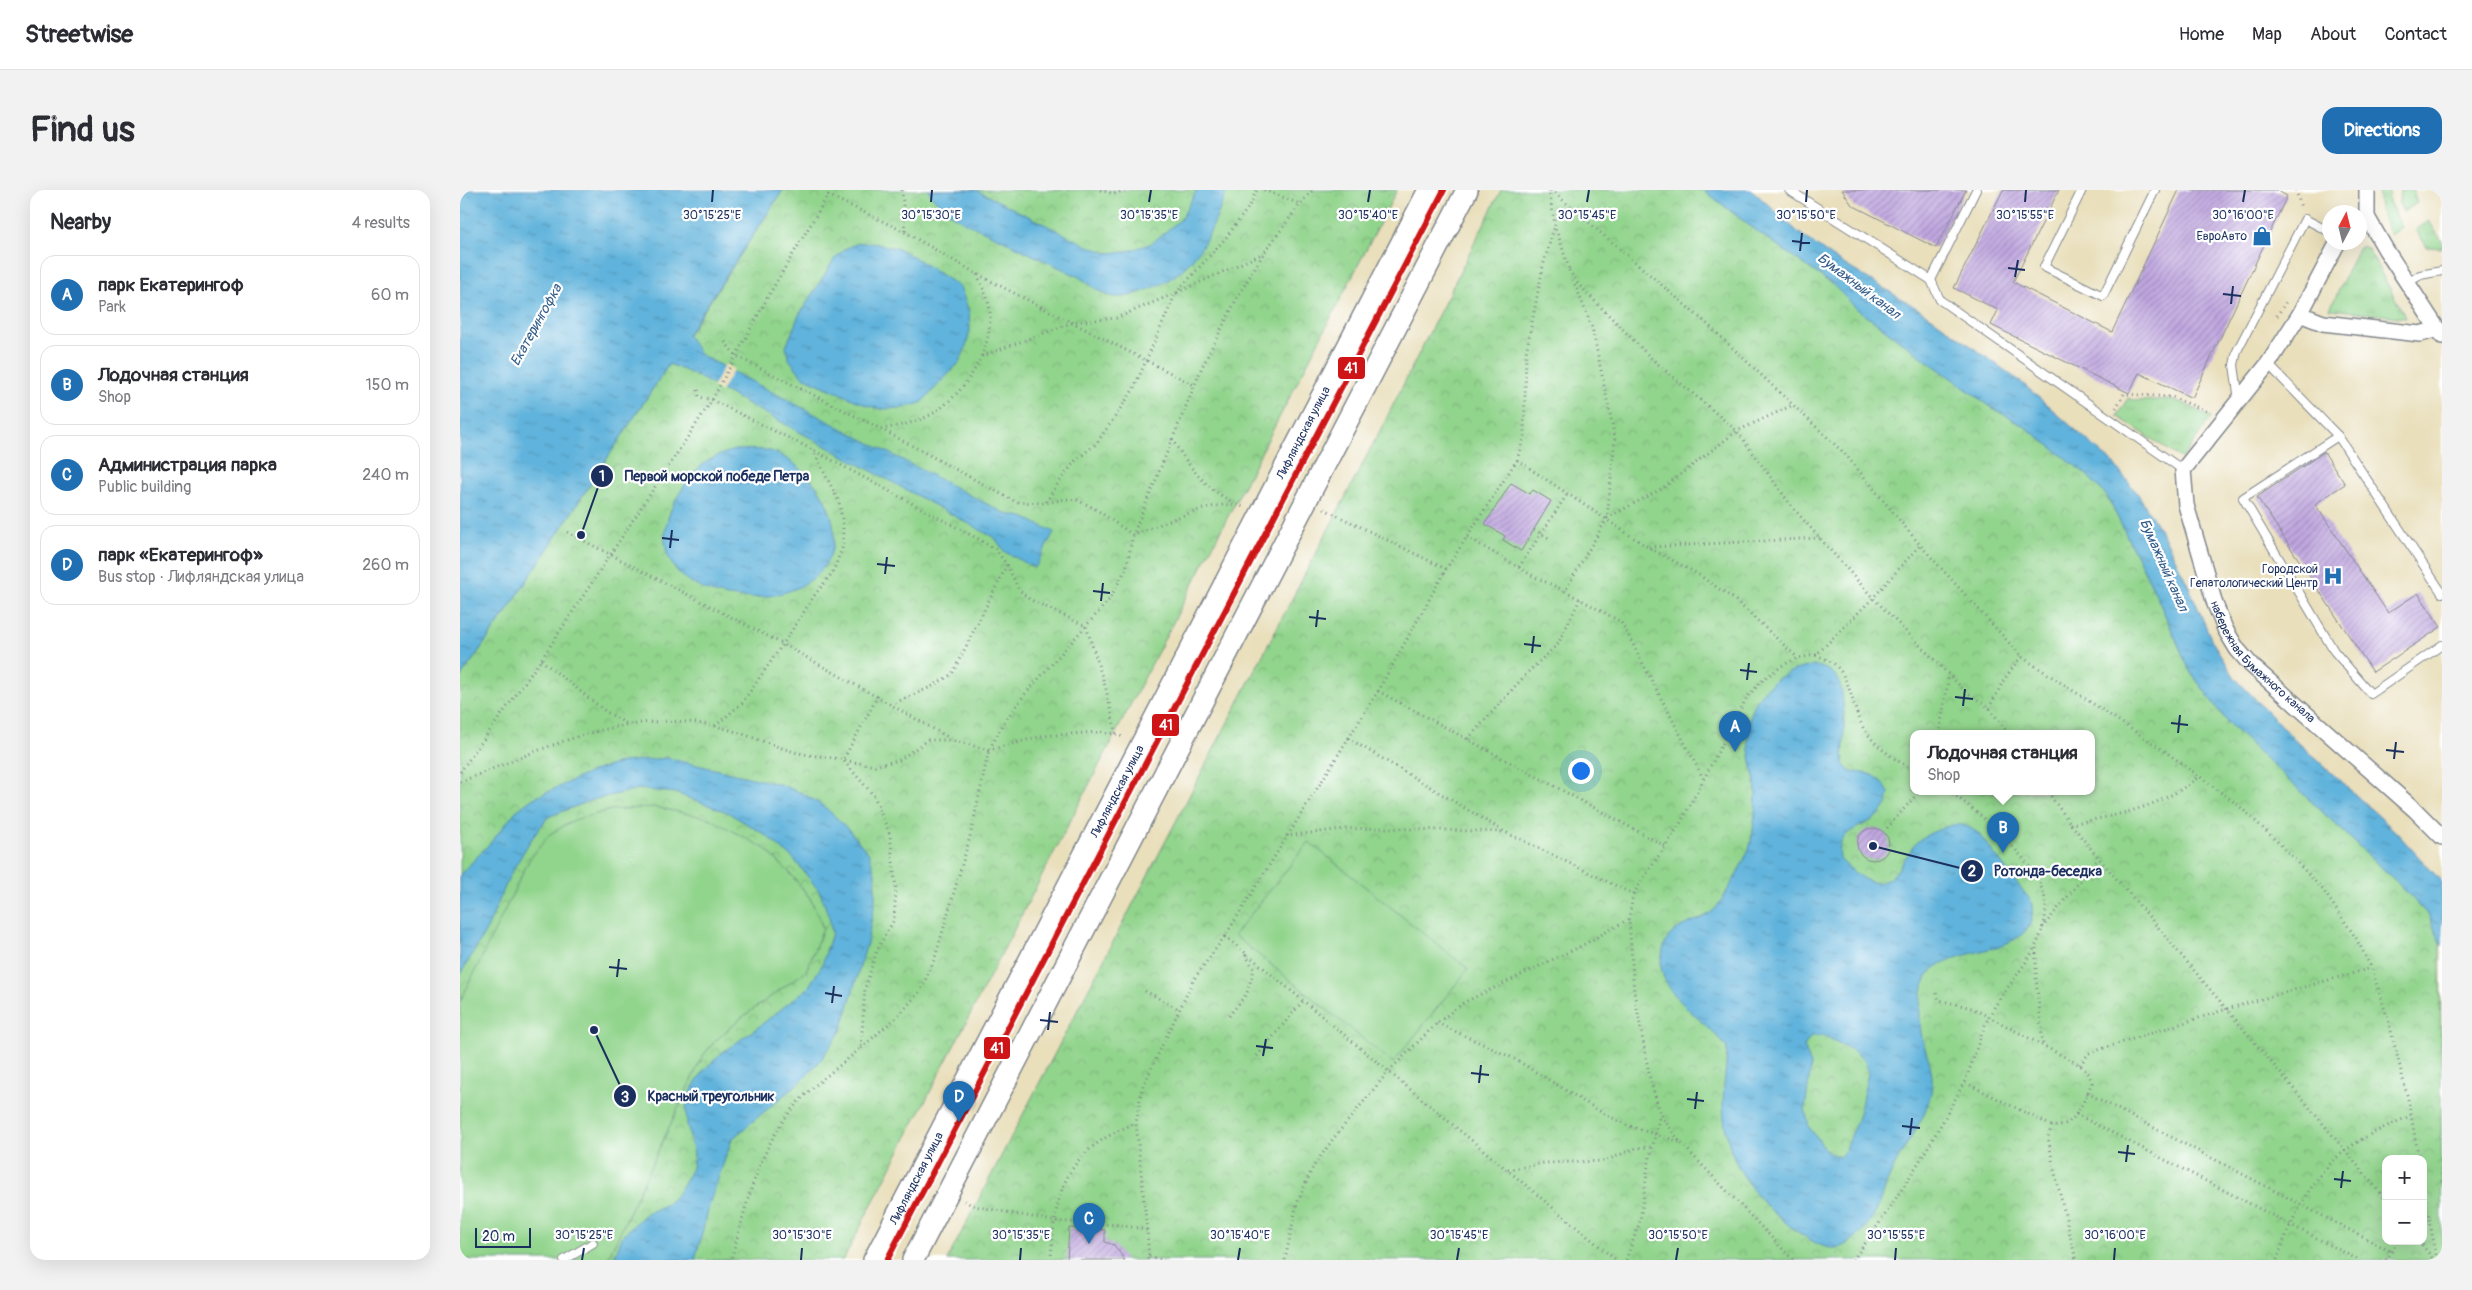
<!DOCTYPE html>
<meta charset="utf-8">
<style>
:root{--surface:#fff;--page:#f2f2f3;--text:#2b2b33;--muted:#7c7c81;--line:#e1e1e2;--accent:#1f6fb2}
body{margin:0;font-family:Pangolin,sans-serif;background:var(--page);color:var(--text)}
.controls{position:absolute;right:15px;bottom:15px;display:grid;overflow:hidden;border-radius:10px;box-shadow:0 5px 20px #0002}
.controls button{width:45px;height:45px;display:grid;place-items:center;padding:0;border:0;border-bottom:1px solid var(--line);background:var(--surface);color:var(--text);font:25px sans-serif}
.compass{position:absolute;left:1862px;top:15px;width:45px;height:45px;border-radius:50%;background:var(--surface);box-shadow:0 5px 20px #0002;rotate:7deg}
.scale{position:absolute;left:15px;bottom:12px;width:56px;box-sizing:border-box;padding-left:5px;border:2px solid #1b2f5e;border-top:0;font-size:14px;line-height:18px;white-space:nowrap;color:#1b2f5e;-webkit-text-stroke:4px #fff;paint-order:stroke}
.you{position:absolute;left:1120px;top:580px;width:18px;height:18px;margin:-12px;border:4px solid #fff;border-radius:50%;background:#1a73e8;box-shadow:0 0 0 8px #1a73e833}
.badge{display:grid;place-items:center;width:32px;height:32px;border-radius:50%;background:var(--accent);color:#fff;font-size:16px;font-weight:700}
.pin{position:absolute;translate:-50% -41px;filter:drop-shadow(0 1px 2px #0008)}
.pin::after{content:'';position:absolute;top:26px;width:18px;height:15px;background:inherit;clip-path:polygon(0 0,100% 0,50% 100%)}
.popup{position:absolute;left:1450px;top:540px;width:185px;height:65px;box-sizing:border-box;display:grid;place-content:center;border-radius:10px;background:var(--surface);filter:drop-shadow(0 1px 4px #0005);font-size:16px;white-space:nowrap;color:var(--muted)}
.popup b{font-size:19px;color:var(--text)}
.popup::after{content:'';position:absolute;left:50%;top:100%;margin-left:-10px;border:10px solid transparent;border-top-color:var(--surface)}
.list{margin:0;padding:0;list-style:none}
h2{display:flex;justify-content:space-between;align-items:center;height:65px;margin:0;padding:0 20px;font-size:21px}
h2 small{font-size:16px;font-weight:400;color:var(--muted)}
.list li{display:grid;grid-template-columns:32px 1fr auto;gap:15px;align-items:center;box-sizing:border-box;height:80px;margin:0 10px 10px;padding:0 10px;border:1px solid var(--line);border-radius:15px}
.list b{display:block;font-size:19px;white-space:nowrap}
.list p{margin:0;font-size:16px;white-space:nowrap;color:var(--muted)}
.list em{font-size:16px;font-style:normal;color:var(--muted)}
.map{position:relative;flex:none;width:1982px;height:1070px;overflow:hidden;border-radius:15px}
header{display:flex;align-items:center;gap:30px;box-sizing:border-box;height:70px;padding:0 25px;background:var(--surface);border-bottom:1px solid var(--line)}
header strong{font-size:24px}
nav{display:flex;gap:28px;margin-inline-start:auto;font-size:18px}
.intro{display:flex;align-items:center;justify-content:space-between;box-sizing:border-box;height:120px;padding:0 30px}
h1{margin:0;font-size:35px}
.button{padding:12px 22px;border-radius:15px;background:var(--accent);color:#fff;font-size:18px;font-weight:700}
main{display:flex;gap:30px;padding:0 30px}
aside{flex:1;background:var(--surface);border-radius:15px;box-shadow:0 5px 20px #0002}
.map>svg:first-child{display:block}
.grass{fill:url(#grass-tufts);stroke:#568275}
.park{fill:url(#park-crowns);stroke:#568275;fill-rule:evenodd}
.pitch{fill:#91d48c;stroke:#568275}
.water{fill:url(#water-ripples);stroke:#3e719d;fill-rule:evenodd}
.pier{fill:#e9dfbb}
.building{fill:url(#building-hatch)}
.lines{fill:none;stroke-linecap:round;stroke-linejoin:round}
.lane-casing{stroke:#82878c;stroke-width:10}
.street-casing{stroke:#82878c;stroke-width:18}
.secondary-casing{stroke:#82878c;stroke-width:24}
.path{stroke:#82878c;stroke-width:3;stroke-dasharray:1 4;stroke-linecap:butt}
.lane{stroke:#fff;stroke-width:8}
.street{stroke:#fff;stroke-width:15}
.secondary{stroke:#fff;stroke-width:21}
.tram-1-casing{stroke:#fff;stroke-width:10}
.tram-1{stroke:#ce1417;stroke-width:6}
.ticks{fill:none;stroke:#1b2f5e;stroke-width:2}
.labels{text-anchor:middle;dominant-baseline:central;stroke-width:4.5;stroke-linejoin:round;paint-order:stroke}
.poi-label{font-size:12px;fill:#1b2f5e;stroke:#fff;text-anchor:end}
.street-label{font-size:12px;fill:#1b2f5e;stroke:#fff}
.water-label{font-size:14px;font-style:italic;fill:#335d8a;stroke:#fff}
.ticks-label{font-size:12px;text-anchor:middle;fill:#1b2f5e;stroke:#fff;stroke-width:4.5;stroke-linejoin:round;paint-order:stroke}
.leader{fill:none;stroke:#1b2f5e;stroke-width:2}
.callout-dot{fill:#1b2f5e;stroke:#fff;stroke-width:2}
.mark-label{font-size:15px;text-anchor:middle;font-weight:bold;fill:#fff}
.callout-label{font-size:14px;text-anchor:middle;font-weight:bold;fill:#1b2f5e;stroke:#fff;stroke-width:4.5;stroke-linejoin:round;paint-order:stroke}
.line-badge{stroke:#fff;stroke-width:2}
.badge-label{font-size:14px;text-anchor:middle;font-weight:bold;fill:#fff}
</style>
<header>
<strong>Streetwise</strong>
<nav><a>Home</a><a>Map</a><a>About</a><a>Contact</a></nav>
</header>
<div class="intro"><h1>Find us</h1><a class="button">Directions</a></div>
<main>
<aside>
<h2>Nearby<small>4 results</small></h2>
<ul class="list">
<li><span class="badge">A</span><div><b>парк Екатерингоф</b><p>Park</p></div><em>60 m</em></li>
<li><span class="badge">B</span><div><b>Лодочная станция</b><p>Shop</p></div><em>150 m</em></li>
<li><span class="badge">C</span><div><b>Администрация парка</b><p>Public building</p></div><em>240 m</em></li>
<li><span class="badge">D</span><div><b>парк «Екатерингоф»</b><p>Bus stop · Лифляндская улица</p></div><em>260 m</em></li>
</ul>
</aside>
<div class="map">
<svg width="1982" height="1070" viewBox="0 0 1982 1070">
<defs>
<pattern id="grass-tufts" width="24" height="20" patternUnits="userSpaceOnUse" patternTransform="scale(1.25)"><rect width="24" height="20" fill="#91d48c"/><path d="M3 7l-1-3M5 7V3M7 7l1-3M15 17l-1-3M17 17v-4M19 17l1-3" fill="none" stroke="#7cb67b"/></pattern>
<pattern id="park-crowns" width="20" height="18" patternUnits="userSpaceOnUse" patternTransform="scale(1.25)"><rect width="20" height="18" fill="#91d48c"/><path d="M2 6a3 3 0 1 1 6 0M12 15a3 3 0 1 1 6 0" fill="none" stroke="#7cb67b"/></pattern>
<pattern id="water-ripples" width="26" height="14" patternUnits="userSpaceOnUse" patternTransform="scale(1.25)"><rect width="26" height="14" fill="#60b3dc"/><path d="M2 4q2-2 4 0t4 0M15 11q2-2 4 0t4 0" fill="none" stroke="#4e92b6"/></pattern>
<pattern id="building-hatch" width="6" height="6" patternUnits="userSpaceOnUse" patternTransform="scale(1.25)"><rect width="6" height="6" fill="#c1a8e0"/><path d="M-1 1l2-2M0 6l6-6M5 7l2-2" fill="none" stroke="#9c89b9"/></pattern>
</defs>
<rect width="100%" height="100%" fill="#fff"/>
<filter id="ink" filterUnits="userSpaceOnUse"><feTurbulence type="fractalNoise" baseFrequency=".02" numOctaves="2"/><feDisplacementMap in="SourceGraphic" scale="10" xChannelSelector="R" yChannelSelector="G"/><feConvolveMatrix kernelMatrix="1 2 1 2 8 2 1 2 1" color-interpolation-filters="sRGB"/></filter>
<filter id="wash" filterUnits="userSpaceOnUse"><feTurbulence type="fractalNoise" baseFrequency=".0096" numOctaves="4" result="noise"/><feDisplacementMap in="SourceGraphic" scale="20" xChannelSelector="R" yChannelSelector="G"/><feGaussianBlur stdDeviation="1.12" result="paint"/><feColorMatrix in="noise" values="0 0 0 0 0 0 0 0 0 0 0 0 0 0 0 0 0 1.4 0 .05"/><feComposite in="paint" operator="in"/></filter>
<g filter="url(#wash)">
<rect width="100%" height="100%" fill="#e9dfbb"/>
<g class="grass">
<path d="M1919 0H1930L1929 12 1942 37 1931 45C1922 31 1918 17 1919 0Z"/>
<polygon points="1940,0 1953,0 1957,13 1943,22 1939,13"/>
<polygon points="1969,31 1982,51 1982,58 1967,57 1956,40"/>
<polygon points="1903,56 1908,59 1946,128 1870,119 1898,58"/>
<path d="M1668 208C1679 214 1698 208 1711 210 1725 212 1739 221 1751 228L1722 269 1657 226Z"/>
</g>
<g class="park">
<polygon points="323,0 937,0 383,1070 147,1070 242,867 255,851 281,828 346,781 363,738 350,708 329,682 304,658 0,812 0,488 49,418"/>
<path d="M1041 0H1244L1291 37 1372 94 1396 118 1531 217 1564 236 1594 257 1626 284 1647 306 1694 400 1730 481 1768 533 1937 692 1969 726 1980 749 1982 1070H487L926 229ZM1454 544H1632V602H1454ZM1926 969H1963V1051H1926Z"/>
</g>
<g class="pitch">
<polygon points="194,617 249,628 304,658 329,682 350,708 363,738 346,781 281,828 255,851 242,867 147,1070 0,1070 0,812 70,668 90,644 114,630 151,620"/>
<polygon points="849,652 1008,779 933,873 774,745"/>
</g>
<g class="water">
<polygon points="0,0 323,0 227,145 241,165 546,324 563,327 594,342 575,378 545,362 535,348 231,183 209,174 49,418 0,488"/>
<path d="M468 0H516L626 55 647 63 666 62 692 53 721 29 737 0H767C750 47 735 84 684 101 673 105 662 109 650 106 636 102 628 91 615 85 593 74 571 65 549 53 521 38 485 30 468 0Z"/>
<polygon points="1244,0 1292,0 1339,43 1372,67 1465,123 1561,192 1652,272 1678,304 1706,350 1729,397 1752,451 1775,488 1830,545 1935,641 1982,692 1982,756 1969,726 1937,692 1768,533 1730,481 1694,400 1647,306 1626,284 1564,236 1531,217 1458,164 1396,118 1372,94 1291,37"/>
<polygon points="398,53 412,53 436,58 454,67 500,97 509,122 510,140 506,157 499,173 461,213 442,218 420,219 406,215 343,187 329,169 326,157 339,125 375,68 385,59"/>
<path d="M275 260C286 260 302 258 313 262 353 277 392 334 365 375 326 435 157 412 218 306 234 279 245 268 275 260Z"/>
<path d="M1356 476C1365 478 1373 481 1378 489 1386 506 1384 554 1383 574L1390 582C1412 583 1418 584 1429 603 1428 608 1427 615 1424 619 1409 641 1375 634 1380 669 1398 687 1419 707 1439 678 1445 669 1451 658 1459 650 1466 645 1475 641 1483 638 1498 632 1505 634 1518 643L1571 711C1585 771 1485 752 1467 787 1459 802 1459 826 1461 843 1464 860 1473 874 1472 894 1470 926 1444 954 1431 983 1424 998 1421 1017 1410 1031 1404 1040 1393 1051 1383 1056 1369 1063 1352 1051 1341 1044 1295 1013 1264 971 1263 914 1263 895 1267 876 1267 858 1249 833 1205 808 1201 777 1200 774 1202 769 1202 766 1206 732 1233 737 1253 721 1262 713 1289 664 1291 652 1294 636 1296 619 1296 603 1295 583 1287 563 1288 543 1288 505 1320 478 1356 476ZM1351 846H1365L1394 861 1405 871 1408 883 1399 924 1386 959 1380 967 1368 963 1349 937 1345 919 1351 875 1344 856Z"/>
<polygon points="207,568 322,595 346,605 366,618 389,640 409,664 415,683 415,711 407,753 381,841 360,871 342,890 272,949 251,1009 235,1070 153,1070 163,1045 187,1023 207,1014 219,1002 232,978 234,964 227,934 226,917 233,897 245,879 260,864 297,838 348,798 362,775 372,743 369,727 360,702 333,668 304,644 267,622 215,603 179,599 132,610 88,627 70,651 50,685 27,739 0,785 0,685 32,651 56,621 72,609 133,581 163,572"/>
</g>
<polygon class="pier" points="265,174 274,179 261,202 252,198"/>
<g id="blocks">
<g class="building">
<polygon points="1382,0 1506,0 1476,58 1392,15"/>
<polygon points="1543,0 1599,0 1553,92 1652,142 1719,0 1816,0 1827,6 1732,208 1679,183 1669,203 1531,135 1538,120 1494,98"/>
<polygon points="1864,262 1885,294 1855,314 1928,423 1958,403 1981,437 1913,482 1797,307"/>
<polygon points="1051,293 1070,304 1073,300 1091,311 1061,361 1043,350 1045,346 1025,334"/>
<circle cx="1413" cy="654" r="16"/>
<polygon points="609,1038 645,1040 645,1052 654,1055 665,1070 607,1070"/>
</g>
</g>
</g>
<g filter="url(#ink)">
<use href="#blocks" fill-opacity="0" stroke="#82878c" stroke-width="1"/>
<g class="lines">
<defs>
<g id="lane">
<polyline points="1329,0 1471,90 1516,0"/>
<polyline points="1622,0 1584,77 1643,106 1695,0"/>
<polyline points="1471,90 1480,110 1723,280"/>
<polyline points="1948,93 1960,85 1982,81"/>
<polyline points="1808,174 1878,246 1982,403"/>
<polyline points="1779,210 1774,175 1777,161 1845,29 1870,42"/>
<polyline points="1878,246 1783,308 1874,461 1911,504 1982,455"/>
<polyline points="104,1070 133,1053"/>
</g>
<g id="street">
<polyline points="1907,0 1907,27 1926,60 1982,146"/>
<path id="s1" d="M1878 52 1840 124 1808 174 1723 280 1726 315 1755 414 1765 439 1777 459 1791 475 1955 620 1982 647"/>
<polyline points="1840,124 1863,133 1960,144 1978,139"/>
</g>
<g id="secondary">
<path id="s2" d="M414 1070 969 0"/>
<polyline points="453,1070 1007,0"/>
</g>
</defs>
<use href="#lane" class="lane-casing"/>
<use href="#street" class="street-casing"/>
<use href="#secondary" class="secondary-casing"/>
<g class="path">
<polyline points="442,0 445,42"/>
<polyline points="640,0 654,4 665,0"/>
<polyline points="804,0 840,14 853,0"/>
<polyline points="1089,0 1095,35 1110,82"/>
<polyline points="1091,0 1245,132 1386,265 1460,355 1562,467 1706,562 1777,614 1822,656 1863,700 1896,748 1911,777 1928,829 1948,909 1959,969"/>
<polyline points="1836,0 1841,18"/>
<polyline points="368,5 445,42 517,84 734,195"/>
<polyline points="1109,80 1118,94 1192,169 1277,241 1333,318 1413,408 1504,500 1529,518 1549,544"/>
<polyline points="1817,126 1827,110"/>
<path d="M265 152 276 166 421 239 556 312 586 313 606 309 617 310 634 318 673 345C698 336 759 306 783 317"/>
<polyline points="522,166 614,132 656,128 716,103 765,49 788,18 797,0"/>
<polyline points="238,200 239,207 252,210 353,260 520,350 536,360 547,375 492,484 471,497 432,514"/>
<polyline points="1656,218 1664,204 1712,207 1749,222"/>
<path d="M421 239C438 236 456 233 472 224 503 205 530 165 530 128 531 112 523 99 517 84"/>
<path d="M712 249C730 278 744 297 774 313"/>
<polyline points="1057,270 1186,356 1236,383 1274,409 1338,468"/>
<polyline points="586,312 599,292 616,270 637,253 673,200 716,103 804,63"/>
<polyline points="864,319 986,379"/>
<polyline points="1147,328 1203,298 1277,241 1333,215"/>
<polyline points="1074,340 1091,349"/>
<polyline points="107,342 323,454 495,551 529,560 582,546 638,542 657,544 664,548"/>
<polyline points="1007,347 1073,386 1105,401 1147,328 1155,248 1132,137 1112,87"/>
<polyline points="1189,357 1360,348"/>
<polyline points="547,375 559,400 569,409 626,436 646,499 656,544"/>
<polyline points="1059,377 1108,303"/>
<polyline points="1105,401 1161,432 1243,588"/>
<path d="M1356 465C1361 467 1368 470 1373 473 1392 488 1392 522 1406 542 1419 559 1435 570 1454 580"/>
<polyline points="81,470 145,521 167,534"/>
<polyline points="918,501 1205,656"/>
<polyline points="418,506 383,570 415,576 439,570 468,550 493,550"/>
<polyline points="1529,518 1544,490 1561,466"/>
<polyline points="255,536 282,513 323,454 354,406 373,382 383,356 383,334 379,312 353,260"/>
<polyline points="1479,544 1489,485"/>
<polyline points="888,548 1045,642 1173,704 1169,729 1174,802 1190,889 1201,925 1220,952 1333,1070"/>
<polyline points="1008,549 1068,482 1098,454 1120,409"/>
<polyline points="0,582 81,470 252,210 310,103 371,0"/>
<path d="M0 592C81 560 164 517 255 536 281 542 306 553 331 561 347 566 366 566 383 570L414 606 430 645 436 699 434 730 417 760 405 798 401 858C379 877 351 896 332 919 297 963 286 1017 271 1070"/>
<path d="M1588 602C1623 654 1666 698 1705 746 1779 834 1853 921 1926 1010"/>
<path d="M1610 634C1655 626 1704 617 1739 586"/>
<polyline points="1427,638 1459,602"/>
<polyline points="826,646 884,639 923,638 1044,642"/>
<polyline points="1173,704 1220,634 1287,507 1304,489 1323,475 1338,468 1356,465 1413,408 1460,355"/>
<polyline points="1582,738 1638,669"/>
<polyline points="765,746 1156,1070"/>
<polyline points="1576,758 1576,788 1583,854"/>
<polyline points="685,801 719,819"/>
<path d="M1476 803 1479 810 1512 818 1620 875 1629 884 1632 893C1623 912 1615 939 1592 936L1504 892"/>
<polyline points="769,826 787,803 794,779 785,764"/>
<polyline points="977,833 1053,868 1143,923 1169,936 1220,952"/>
<polyline points="401,858 440,824 461,800 475,768 510,647 529,560 545,531 565,504 649,410 666,379 673,345 742,177 778,106 804,63 840,14"/>
<polyline points="797,866 843,811"/>
<polyline points="1620,875 1629,863 1767,819 1911,778"/>
<polyline points="1627,903 1930,1061"/>
<polyline points="1616,924 1899,1070"/>
<polyline points="1592,936 1588,947 1593,975 1616,1070"/>
<polyline points="1048,980 1084,973 1145,971 1176,958 1191,957"/>
<polyline points="1963,995 1977,1070"/>
<polyline points="504,1011 514,1016 593,1031 661,1035 687,1040 689,1067 686,1070"/>
<polyline points="687,1040 676,933 682,898 734,789 765,746 918,501 986,379 1057,270 1064,246 1066,163 1083,76 1095,35"/>
<polyline points="1959,1051 1974,1070"/>
<polyline points="689,1067 704,1070"/>
<path d="M591 1070C595 999 605 961 676 933"/>
<polyline points="825,1070 837,1013 853,977 873,949 928,882 977,833 1003,813 1123,755 1169,729"/>
<polyline points="1166,1070 1180,1031 1188,976 1200,925"/>
<path d="M1393 1070C1434 1014 1471 956 1503 894 1514 873 1518 848 1529 827 1547 791 1585 761 1586 718 1587 679 1519 622 1490 602"/>
<path d="M1817 1070C1830 1031 1852 985 1886 960 1906 945 1928 935 1951 926"/>
<polyline points="1926,1070 1938,1051"/>
</g>
<use href="#lane" class="lane"/>
<use href="#street" class="street"/>
<use href="#secondary" class="secondary"/>
<defs>
<polyline id="tram-1" points="427,1070 984,0"/>
</defs>
<use href="#tram-1" class="tram-1-casing"/>
<use href="#tram-1" class="tram-1"/>
</g>
</g>
<path class="ticks" d="M252 12 253 0M471 12 472 0M689 12 691 0M908 12 910 0M1127 12 1129 0M1346 12 1347 0M1565 12 1566 0M1783 12 1785 0M1332 51 1350 53M1340 61 1342 43M1548 78 1565 80M1555 87 1558 70M1763 104 1781 106M1771 114 1773 96M202 348 219 350M210 358 212 340M417 374 435 376M425 384 427 367M633 401 650 403M641 411 643 393M849 427 866 429M856 437 858 420M1064 454 1081 456M1072 463 1074 446M1280 480 1297 482M1287 490 1289 473M1495 507 1513 509M1503 516 1505 499M1711 533 1728 535M1718 543 1720 525M1926 560 1944 562M1934 569 1936 552M149 777 167 779M157 787 159 769M365 803 382 806M372 813 374 796M580 830 598 832M588 840 590 822M796 856 813 858M803 866 806 849M1011 883 1029 885M1019 893 1021 875M1227 909 1244 911M1235 919 1237 902M1442 936 1460 938M1450 945 1452 928M1658 962 1675 964M1666 972 1668 955M1874 989 1891 991M1881 998 1883 981M122 1070 124 1058M341 1070 342 1058M560 1070 561 1058M778 1070 780 1058M997 1070 999 1058M1216 1070 1218 1058M1435 1070 1436 1058M1654 1070 1655 1058"/>
<defs>
<symbol id="shop-bare" viewBox="-9 -9 18 18"><path d="M-5-2.5h2.3a2.7 3.5 0 0 1 5.4 0H5L5.5 6h-11ZM-1.5-2.5h3a1.5 2.3 0 0 0-3 0Z" fill="#1f6fb2" stroke="#fff" stroke-width="2.5" paint-order="stroke"/></symbol>
<symbol id="hospital-bare" viewBox="-9 -9 18 18"><path d="M-5-5h3v3.5h4V-5h3V5h-3V1.5h-4V5h-3Z" fill="#1f6fb2" stroke="#fff" stroke-width="2.5" paint-order="stroke"/></symbol>
</defs>
<g fill-rule="evenodd">
<use href="#shop-bare" x="1788" y="32" width="28" height="28"/>
<use href="#hospital-bare" x="1859" y="372" width="28" height="28"/>
</g>
<g class="labels">
<g class="poi-label">
<text x="1787" y="46">ЕвроАвто</text>
<text x="1858" y="379">Городской<tspan x="1858" dy="14">Гепатологический Центр</tspan></text>
</g>
<g class="street-label">
<text stroke="none"><textPath href="#s2" startOffset="932">Лифляндская улица</textPath></text>
<text stroke="none"><textPath href="#s1" startOffset="491">набережная Бумажного канала</textPath></text>
<text stroke="none"><textPath href="#s2" startOffset="528">Лифляндская улица</textPath></text>
<text stroke="none"><textPath href="#s2" startOffset="92">Лифляндская улица</textPath></text>
</g>
<g class="water-label">
<text transform="translate(1399 96) rotate(37)">Бумажный канал</text>
<text transform="translate(76 135) rotate(-61)">Екатерингофка</text>
<text transform="translate(1704 375) rotate(66)">Бумажный канал</text>
</g>
</g>
<g class="ticks-label">
<text x="252" y="29">30°15'25"E</text>
<text x="471" y="29">30°15'30"E</text>
<text x="689" y="29">30°15'35"E</text>
<text x="908" y="29">30°15'40"E</text>
<text x="1127" y="29">30°15'45"E</text>
<text x="1346" y="29">30°15'50"E</text>
<text x="1565" y="29">30°15'55"E</text>
<text x="1783" y="29">30°16'00"E</text>
<text x="124" y="1049">30°15'25"E</text>
<text x="342" y="1049">30°15'30"E</text>
<text x="561" y="1049">30°15'35"E</text>
<text x="780" y="1049">30°15'40"E</text>
<text x="999" y="1049">30°15'45"E</text>
<text x="1218" y="1049">30°15'50"E</text>
<text x="1436" y="1049">30°15'55"E</text>
<text x="1655" y="1049">30°16'00"E</text>
</g>
<path class="leader" d="M121 345L142 286M1413 656L1512 681M134 840L165 906"/>
<g class="callout-dot">
<circle cx="121" cy="345" r="5"/>
<circle cx="1413" cy="656" r="5"/>
<circle cx="134" cy="840" r="5"/>
<circle cx="142" cy="286" r="12"/>
<circle cx="1512" cy="681" r="12"/>
<circle cx="165" cy="906" r="12"/>
</g>
<g class="mark-label">
<text x="142" y="291">1</text>
<text x="1512" y="686">2</text>
<text x="165" y="912">3</text>
</g>
<g class="callout-label">
<text x="257" y="291">Первой морской победе Петра</text>
<text x="1588" y="686">Ротонда-беседка</text>
<text x="251" y="911">Красный треугольник</text>
</g>
<g class="line-badge">
<rect x="877" y="166" width="29" height="24" rx="5" fill="#ce1417"/>
<rect x="691" y="523" width="29" height="24" rx="5" fill="#ce1417"/>
<rect x="523" y="846" width="28" height="24" rx="5" fill="#ce1417"/>
</g>
<g class="badge-label">
<text x="891" y="183">41</text>
<text x="706" y="540">41</text>
<text x="537" y="863">41</text>
</g>
</svg>
<div class="controls">
<button>+</button>
<button>−</button>
</div>
<svg class="compass" viewBox="-18 -18 36 36"><path d="M0-13l5 13h-10z" fill="#e53935"/><path d="M0 13l5-13h-10z" fill="#7c7c81"/></svg>
<div class="scale">20 m</div>
<div class="you"></div>
<div class="pin badge" style="left:1275px;top:562px">A</div>
<div class="pin badge" style="left:1543px;top:663px">B</div>
<div class="popup"><b>Лодочная станция</b>Shop</div>
<div class="pin badge" style="left:629px;top:1054px">C</div>
<div class="pin badge" style="left:499px;top:932px">D</div>
</div>
</main>
